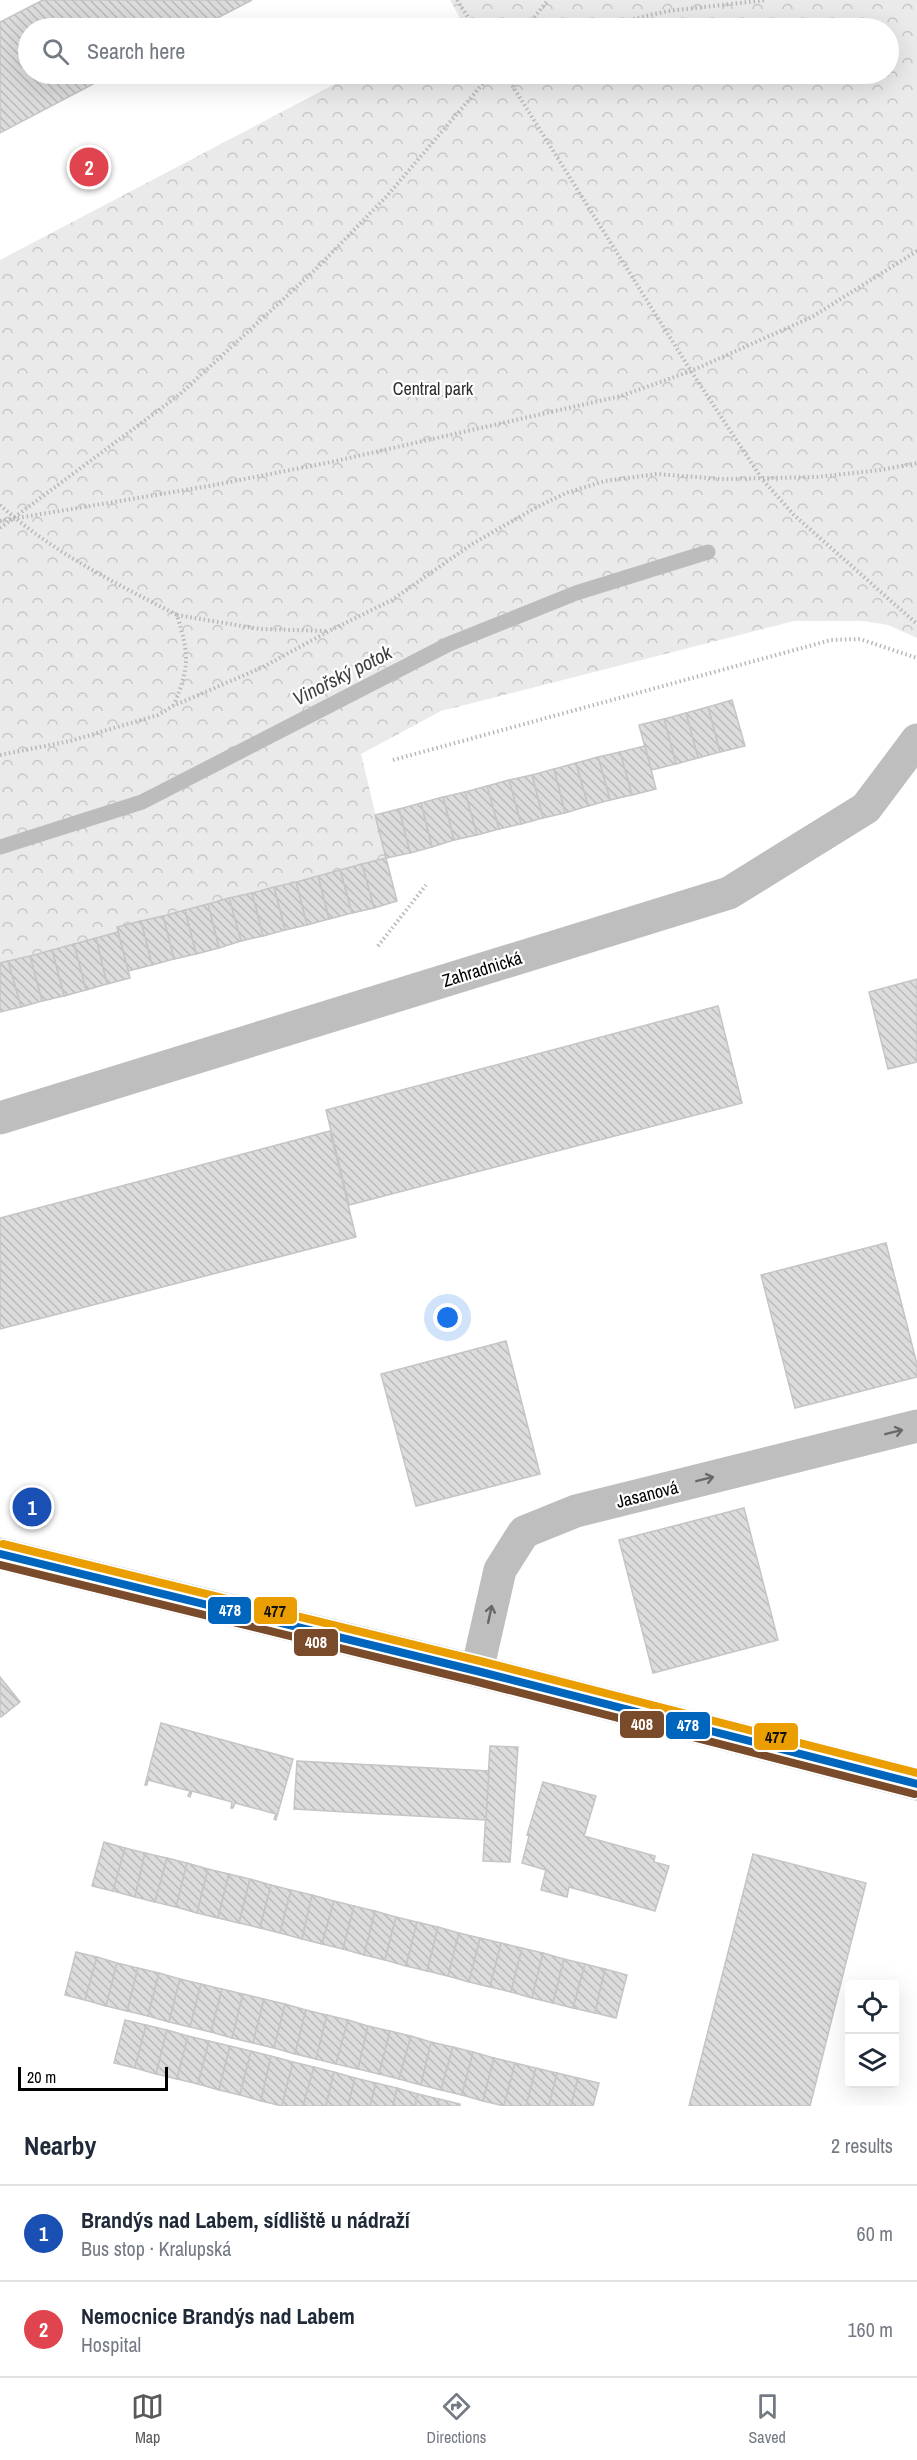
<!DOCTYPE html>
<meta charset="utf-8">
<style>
:root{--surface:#fff;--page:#f6f6f7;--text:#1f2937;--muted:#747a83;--line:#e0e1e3;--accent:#595959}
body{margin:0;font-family:"Archivo Narrow",sans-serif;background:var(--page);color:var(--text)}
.controls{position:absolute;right:18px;bottom:18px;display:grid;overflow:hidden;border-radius:6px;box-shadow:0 6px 24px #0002}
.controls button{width:54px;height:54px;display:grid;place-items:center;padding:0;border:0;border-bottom:2px solid var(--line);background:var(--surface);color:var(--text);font:30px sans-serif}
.scale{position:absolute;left:18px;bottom:15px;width:150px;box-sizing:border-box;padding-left:6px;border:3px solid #000;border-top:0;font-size:16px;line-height:21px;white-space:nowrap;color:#000;-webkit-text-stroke:4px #fff;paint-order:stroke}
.you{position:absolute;left:448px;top:1318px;width:21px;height:21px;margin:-15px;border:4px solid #fff;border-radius:50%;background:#1a73e8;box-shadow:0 0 0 9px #1a73e833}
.badge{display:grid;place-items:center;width:39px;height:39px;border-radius:50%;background:var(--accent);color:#fff;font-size:20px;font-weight:700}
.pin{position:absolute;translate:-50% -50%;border:3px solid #fff;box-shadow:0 2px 6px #0006}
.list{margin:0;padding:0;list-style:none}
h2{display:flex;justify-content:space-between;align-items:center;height:78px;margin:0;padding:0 24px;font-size:26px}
h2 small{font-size:20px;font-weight:400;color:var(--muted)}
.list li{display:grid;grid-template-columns:39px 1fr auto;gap:18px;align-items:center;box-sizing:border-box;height:96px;padding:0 24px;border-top:2px solid var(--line)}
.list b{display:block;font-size:22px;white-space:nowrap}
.list p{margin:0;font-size:20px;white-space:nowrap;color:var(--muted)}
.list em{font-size:20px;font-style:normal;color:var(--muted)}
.icon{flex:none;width:33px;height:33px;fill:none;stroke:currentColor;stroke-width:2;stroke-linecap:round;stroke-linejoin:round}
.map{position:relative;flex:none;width:917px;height:2106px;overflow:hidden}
.search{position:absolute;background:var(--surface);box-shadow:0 6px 24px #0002;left:18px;right:18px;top:18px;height:66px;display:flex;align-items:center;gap:15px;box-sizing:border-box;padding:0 21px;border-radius:33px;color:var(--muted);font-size:22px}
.sheet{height:270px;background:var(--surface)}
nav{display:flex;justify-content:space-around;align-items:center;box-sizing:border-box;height:84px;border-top:2px solid var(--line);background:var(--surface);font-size:16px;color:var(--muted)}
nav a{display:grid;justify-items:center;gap:3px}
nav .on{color:var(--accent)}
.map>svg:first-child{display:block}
.park{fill:url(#park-crowns)}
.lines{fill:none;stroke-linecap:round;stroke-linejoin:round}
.stream{stroke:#bcbcbc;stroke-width:15}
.building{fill:url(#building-back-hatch);stroke:#c5c5c5;stroke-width:1.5}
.path{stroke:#b8b8b8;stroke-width:4;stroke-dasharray:1.5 3;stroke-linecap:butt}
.minor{stroke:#bebebe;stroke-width:33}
.bus-1-casing{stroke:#fff;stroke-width:12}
.bus-2-casing{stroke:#fff;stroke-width:12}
.bus-3-casing{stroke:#fff;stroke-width:12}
.bus-1{stroke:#0065bd;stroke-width:8}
.bus-2{stroke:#7a4b2a;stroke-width:8}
.bus-3{stroke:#eb9e00;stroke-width:8}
.oneway{stroke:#686868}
.labels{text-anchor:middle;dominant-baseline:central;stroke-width:4.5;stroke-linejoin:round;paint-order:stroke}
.park-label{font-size:18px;fill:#2f2f2f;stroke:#fff}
.street-label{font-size:18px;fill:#000;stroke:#fff}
.water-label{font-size:20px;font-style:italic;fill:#404040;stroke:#fff}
.line-badge{stroke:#fff;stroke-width:2}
.badge-label{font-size:16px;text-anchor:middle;font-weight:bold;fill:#fff}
.pale-badge-label{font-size:16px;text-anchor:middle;font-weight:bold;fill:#111}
</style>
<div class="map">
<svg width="917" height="2106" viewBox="0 0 917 2106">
<defs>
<pattern id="park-crowns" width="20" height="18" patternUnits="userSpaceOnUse" patternTransform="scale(1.5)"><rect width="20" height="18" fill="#eaeaea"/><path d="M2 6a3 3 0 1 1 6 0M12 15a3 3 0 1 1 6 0" fill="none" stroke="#c7c7c7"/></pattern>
<pattern id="building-back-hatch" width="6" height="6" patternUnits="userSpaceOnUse" patternTransform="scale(1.5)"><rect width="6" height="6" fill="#dcdcdc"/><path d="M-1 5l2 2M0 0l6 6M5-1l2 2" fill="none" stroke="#bbb"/></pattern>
</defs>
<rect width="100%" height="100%" fill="#fff"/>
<polygon class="park" points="450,0 917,0 917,638 888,625 864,621 794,621 441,711 361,754 386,858 117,927 118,932 0,963 0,260 354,74 888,74 888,28 439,28 460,18"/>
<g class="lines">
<polyline class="stream" points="0,847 142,802 449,644 576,593 708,552"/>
</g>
<g class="building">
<polygon points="43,0 252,0 198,28 28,28 28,74 112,74 0,133 0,22"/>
<polygon points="732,700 745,746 720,752 708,707"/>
<polygon points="708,707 720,752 698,758 686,713"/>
<polygon points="686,713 698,758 676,764 664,719"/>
<polygon points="664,719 676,764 651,770 639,725"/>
<polygon points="645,746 656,789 632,795 620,752"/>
<polygon points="620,752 632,795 610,800 598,757"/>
<polygon points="598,757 610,800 588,806 576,763"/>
<polygon points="576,763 588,806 565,813 554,769"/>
<polygon points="554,769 565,813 543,818 532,775"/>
<polygon points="532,775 543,818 521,824 509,780"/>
<polygon points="509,780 521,824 499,829 487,786"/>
<polygon points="487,786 499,829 477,835 465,792"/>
<polygon points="465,792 477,835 454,840 443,797"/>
<polygon points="443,797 454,840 432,847 421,803"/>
<polygon points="421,803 432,847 410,853 399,809"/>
<polygon points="399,809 410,853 386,858 375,815"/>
<polygon points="386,858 397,901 374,908 362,864"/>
<polygon points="362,864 374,908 352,913 340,870"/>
<polygon points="340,870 352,913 329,919 318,876"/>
<polygon points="318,876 329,919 307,925 296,882"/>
<polygon points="296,882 307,925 285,930 274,887"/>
<polygon points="274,887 285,930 263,936 252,893"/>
<polygon points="252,893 263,936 241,941 229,898"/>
<polygon points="229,898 241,941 219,948 208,904"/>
<polygon points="208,904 219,948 196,954 185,910"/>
<polygon points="185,910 196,954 174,959 163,916"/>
<polygon points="163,916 174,959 152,965 141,921"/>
<polygon points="141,921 152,965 128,971 117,927"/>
<polygon points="118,932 130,978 107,984 96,938"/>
<polygon points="96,938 107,984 86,990 74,944"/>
<polygon points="74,944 86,990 64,996 52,950"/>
<polygon points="52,950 64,996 42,1001 30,956"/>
<polygon points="30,956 42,1001 21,1007 8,961"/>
<polygon points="8,961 21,1007 0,1012 0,963"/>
<polygon points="917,979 917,1062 888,1069 869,992"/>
<polygon points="718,1006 742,1103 349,1205 326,1110"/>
<polygon points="330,1131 356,1237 0,1329 0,1218"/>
<polygon points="886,1243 917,1364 917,1377 795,1408 761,1275"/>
<polygon points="506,1341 540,1474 416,1506 381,1374"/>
<polygon points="744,1508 778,1640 653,1673 619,1540"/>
<polygon points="0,1677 20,1702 1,1717 0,1716"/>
<polygon points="161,1723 293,1759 276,1820 274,1819 276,1814 235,1803 233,1808 231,1808 232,1802 192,1791 190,1797 188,1796 190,1791 148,1780 147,1785 145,1785"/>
<polygon points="490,1746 518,1747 510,1862 483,1861"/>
<polygon points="297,1761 489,1771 486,1820 294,1809"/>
<polygon points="543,1782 596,1796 584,1836 655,1856 654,1862 669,1866 655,1911 569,1887 567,1897 541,1890 546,1870 522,1863 529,1836 527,1835"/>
<polygon points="104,1842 125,1848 113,1891 92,1886"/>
<polygon points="125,1848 145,1853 135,1897 113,1891"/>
<polygon points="145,1853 167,1858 155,1902 135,1897"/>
<polygon points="753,1854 866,1883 810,2106 689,2106"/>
<polygon points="167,1858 187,1863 176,1907 155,1902"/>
<polygon points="187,1863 208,1869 197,1913 176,1907"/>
<polygon points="208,1869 229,1874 218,1918 197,1913"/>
<polygon points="229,1874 250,1879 239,1923 218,1918"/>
<polygon points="250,1879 271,1885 260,1928 239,1923"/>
<polygon points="271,1885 291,1890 280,1933 260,1928"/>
<polygon points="291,1890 312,1895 302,1939 280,1933"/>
<polygon points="312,1895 334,1901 322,1944 302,1939"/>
<polygon points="334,1901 354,1906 343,1949 322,1944"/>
<polygon points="354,1906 375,1911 364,1955 343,1949"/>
<polygon points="375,1911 396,1917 385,1960 364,1955"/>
<polygon points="396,1917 417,1922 406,1966 385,1960"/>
<polygon points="417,1922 438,1927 427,1971 406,1966"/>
<polygon points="438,1927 459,1933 448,1976 427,1971"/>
<polygon points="459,1933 480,1938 469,1982 448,1976"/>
<polygon points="480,1938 501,1943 490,1987 469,1982"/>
<polygon points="501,1943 522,1948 511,1992 490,1987"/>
<polygon points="522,1948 543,1953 532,1998 511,1992"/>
<polygon points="76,1952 97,1957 85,2000 65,1995"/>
<polygon points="543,1953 564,1959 553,2003 532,1998"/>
<polygon points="97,1957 117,1963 106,2006 85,2000"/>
<polygon points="564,1959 585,1964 573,2008 553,2003"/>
<polygon points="117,1963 138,1968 127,2011 106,2006"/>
<polygon points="585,1964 605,1969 595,2013 573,2008"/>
<polygon points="138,1968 159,1973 148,2016 127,2011"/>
<polygon points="605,1969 627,1975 616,2018 595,2013"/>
<polygon points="159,1973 180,1979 169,2022 148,2016"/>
<polygon points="180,1979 201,1984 190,2027 169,2022"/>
<polygon points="201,1984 222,1989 211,2032 190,2027"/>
<polygon points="222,1989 243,1994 232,2038 211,2032"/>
<polygon points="243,1994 264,1999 253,2043 232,2038"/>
<polygon points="264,1999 285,2004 274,2048 253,2043"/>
<polygon points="285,2004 306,2010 295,2054 274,2048"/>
<polygon points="306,2010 327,2015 316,2059 295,2054"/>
<polygon points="327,2015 348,2020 336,2064 316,2059"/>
<polygon points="125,2020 146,2025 135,2068 114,2063"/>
<polygon points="348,2020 368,2026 358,2069 336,2064"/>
<polygon points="146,2025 167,2030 156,2074 135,2068"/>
<polygon points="368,2026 390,2031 379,2074 358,2069"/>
<polygon points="167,2030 188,2036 177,2079 156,2074"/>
<polygon points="390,2031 411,2036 399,2079 379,2074"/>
<polygon points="188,2036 209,2041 198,2084 177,2079"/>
<polygon points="411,2036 431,2042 421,2085 399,2079"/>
<polygon points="209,2041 230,2046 219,2090 198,2084"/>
<polygon points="431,2042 453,2047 441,2090 421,2085"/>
<polygon points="230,2046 251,2051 240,2095 219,2090"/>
<polygon points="453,2047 473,2052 462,2095 441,2090"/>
<polygon points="251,2051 271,2056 261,2101 240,2095"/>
<polygon points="473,2052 494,2058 483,2101 462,2095"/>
<polygon points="271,2056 293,2062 282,2106 261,2101"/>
<polygon points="494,2058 515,2063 504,2106 483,2101"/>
<polygon points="293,2062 314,2067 303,2106 282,2106"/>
<polygon points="515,2063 536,2068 526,2106 504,2106"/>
<polygon points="314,2067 334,2072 326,2106 303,2106"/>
<polygon points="536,2068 557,2073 549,2106 526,2106"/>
<polygon points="334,2072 355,2078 348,2106 326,2106"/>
<polygon points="557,2073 578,2078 571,2106 549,2106"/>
<polygon points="355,2078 376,2083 370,2106 348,2106"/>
<polygon points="578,2078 599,2083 593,2106 571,2106"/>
<polygon points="376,2083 397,2088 393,2106 370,2106"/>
<polygon points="397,2088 418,2094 415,2106 393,2106"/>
<polygon points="418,2094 439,2099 437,2106 415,2106"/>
<polygon points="439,2099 460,2104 460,2106 437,2106"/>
</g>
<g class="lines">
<g class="path">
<polyline points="457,0 475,28"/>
<polyline points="526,28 548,0"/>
<polyline points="594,28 668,11 766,0"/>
<polyline points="505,74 691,371 762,479 794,515 917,624"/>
<path d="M0 505C52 552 115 583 177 615 189 655 190 665 174 705"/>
<polyline points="0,521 209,486 331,462 621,396 691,371 812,317 917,251"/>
<polyline points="0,528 179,395 315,270 387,196 491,74"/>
<polyline points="177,615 260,629 328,631"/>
<polyline points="0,755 70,741 158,715 173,706 263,667 329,631 392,600 472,544 537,507 566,493 605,481 657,474 721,479 817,477 880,470 917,463"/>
<polyline points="393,760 831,640 860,639 917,658"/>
<polyline points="378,946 426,885"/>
</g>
<g class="minor">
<polyline points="0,1118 729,893 866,808 917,740"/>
<polyline points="0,1554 477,1671 917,1784"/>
<polyline points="477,1671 500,1570 524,1532 576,1511 917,1426"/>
</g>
<defs>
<polyline id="bus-1" points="0,1554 477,1671 917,1784"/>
<polyline id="bus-2" points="0,1565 474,1681 914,1794"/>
<polyline id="bus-3" points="3,1544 480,1661 917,1773"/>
</defs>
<use href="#bus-1" class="bus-1-casing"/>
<use href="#bus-2" class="bus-2-casing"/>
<use href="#bus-3" class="bus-3-casing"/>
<use href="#bus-1" class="bus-1"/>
<use href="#bus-2" class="bus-2"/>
<use href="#bus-3" class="bus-3"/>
</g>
<defs><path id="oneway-shaft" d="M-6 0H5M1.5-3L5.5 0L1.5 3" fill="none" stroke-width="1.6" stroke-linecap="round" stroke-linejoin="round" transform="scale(1.5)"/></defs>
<g class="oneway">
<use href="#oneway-shaft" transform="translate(894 1432) rotate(-14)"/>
<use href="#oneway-shaft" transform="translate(705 1479) rotate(-14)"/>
<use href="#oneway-shaft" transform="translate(490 1614) rotate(-78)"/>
</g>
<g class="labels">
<g class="park-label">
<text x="433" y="388">Central park</text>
</g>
<g class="street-label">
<text transform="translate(482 969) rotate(-17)">Zahradnická</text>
<text transform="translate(647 1494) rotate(-14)">Jasanová</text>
</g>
<g class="water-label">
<text transform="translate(342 675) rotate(-27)">Vinořský potok</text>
</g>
</g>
<g class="line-badge">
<rect x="207" y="1596" width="45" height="29" rx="6" fill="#0065bd"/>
<rect x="253" y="1596" width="45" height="29" rx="6" fill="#eb9e00"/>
<rect x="293" y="1628" width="46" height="29" rx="6" fill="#7a4b2a"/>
<rect x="619" y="1710" width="46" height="29" rx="6" fill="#7a4b2a"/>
<rect x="665" y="1711" width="46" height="29" rx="6" fill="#0065bd"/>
<rect x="753" y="1722" width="46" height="29" rx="6" fill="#eb9e00"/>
</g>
<g class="badge-label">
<text x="230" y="1616">478</text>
<text x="316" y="1648">408</text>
<text x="642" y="1730">408</text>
<text x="688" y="1731">478</text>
</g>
<g class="pale-badge-label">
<text x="275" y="1617">477</text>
<text x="776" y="1743">477</text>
</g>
</svg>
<div class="controls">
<button><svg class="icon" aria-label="locate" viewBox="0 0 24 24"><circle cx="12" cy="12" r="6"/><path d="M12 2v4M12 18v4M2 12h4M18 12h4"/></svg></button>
<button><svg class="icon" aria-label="layers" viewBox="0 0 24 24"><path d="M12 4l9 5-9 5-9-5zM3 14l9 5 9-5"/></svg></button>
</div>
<div class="scale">20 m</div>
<div class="you"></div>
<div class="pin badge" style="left:32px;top:1507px;background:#1a4fb4">1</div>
<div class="pin badge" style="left:89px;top:167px;background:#e0444e">2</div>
<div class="search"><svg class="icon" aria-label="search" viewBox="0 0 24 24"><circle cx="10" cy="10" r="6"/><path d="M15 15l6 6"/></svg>Search here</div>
</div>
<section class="sheet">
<h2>Nearby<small>2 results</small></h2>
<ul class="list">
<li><span class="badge" style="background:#1a4fb4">1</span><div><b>Brandýs nad Labem, sídliště u nádraží</b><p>Bus stop · Kralupská</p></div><em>60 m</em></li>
<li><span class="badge" style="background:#e0444e">2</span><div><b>Nemocnice Brandýs nad Labem</b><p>Hospital</p></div><em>160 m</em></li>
</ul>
</section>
<nav>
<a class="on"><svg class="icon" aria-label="map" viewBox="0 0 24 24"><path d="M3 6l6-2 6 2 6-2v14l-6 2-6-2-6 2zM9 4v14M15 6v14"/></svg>Map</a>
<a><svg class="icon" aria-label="directions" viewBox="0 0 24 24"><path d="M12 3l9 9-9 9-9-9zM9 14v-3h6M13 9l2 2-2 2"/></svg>Directions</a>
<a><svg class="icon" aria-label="saved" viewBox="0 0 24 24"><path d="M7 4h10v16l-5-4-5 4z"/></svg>Saved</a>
</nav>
